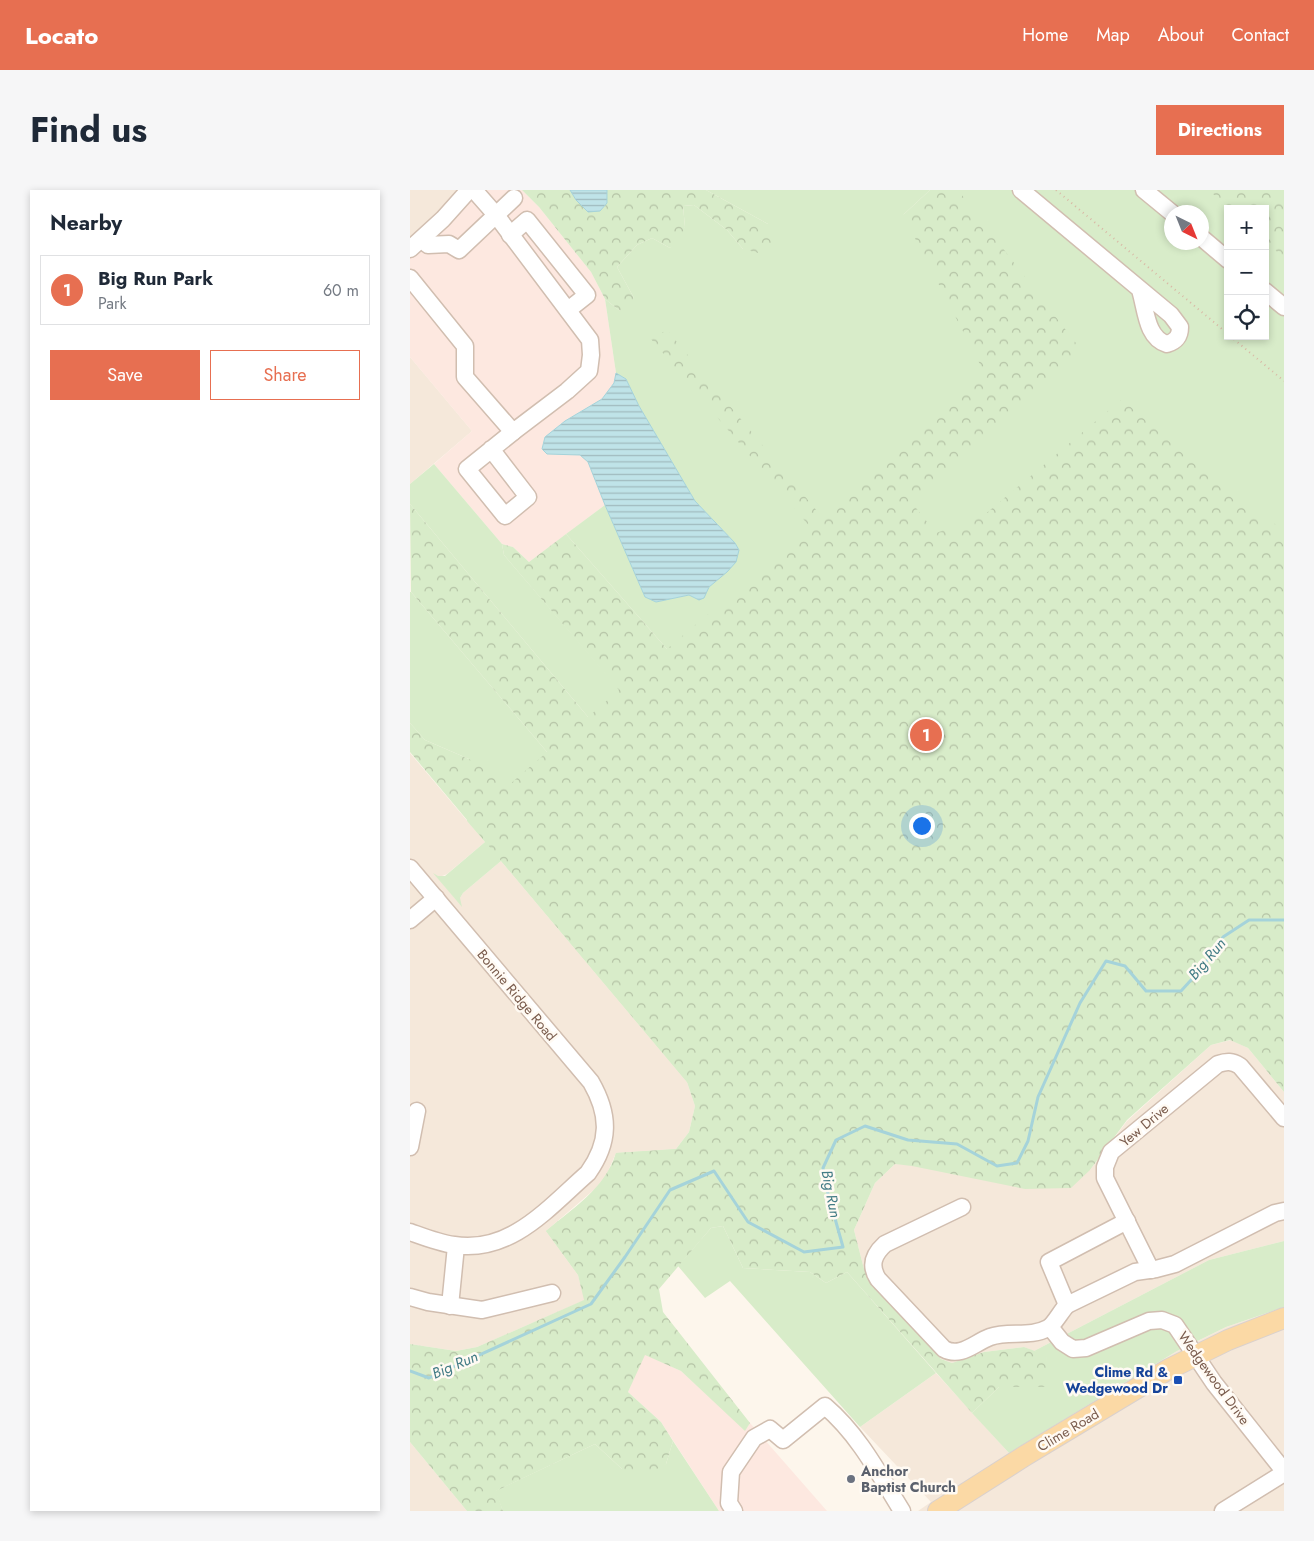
<!DOCTYPE html>
<meta charset="utf-8">
<style>
:root{--surface:#fff;--page:#f6f6f7;--text:#1f2937;--muted:#747a83;--line:#e0e1e3;--accent:#e76f51}
body{margin:0;font-family:Jost,sans-serif;background:var(--page);color:var(--text)}
.controls{position:absolute;right:15px;top:15px;display:grid;overflow:hidden;border-radius:0px;box-shadow:0 2px 8px #0003}
.controls button{width:45px;height:45px;display:grid;place-items:center;padding:0;border:0;border-bottom:1px solid var(--line);background:var(--surface);color:var(--text);font:25px sans-serif}
.compass{position:absolute;left:754px;top:15px;width:45px;height:45px;border-radius:50%;background:var(--surface);box-shadow:0 2px 8px #0003;rotate:137deg}
.you{position:absolute;left:511px;top:635px;width:18px;height:18px;margin:-12px;border:4px solid #fff;border-radius:50%;background:#1a73e8;box-shadow:0 0 0 8px #1a73e833}
.badge{display:grid;place-items:center;width:32px;height:32px;border-radius:50%;background:var(--accent);color:#fff;font-size:16px;font-weight:700}
.pin{position:absolute;translate:-50% -50%;border:2px solid #fff;box-shadow:0 1px 5px #0006}
.list{margin:0;padding:0;list-style:none}
h2{display:flex;justify-content:space-between;align-items:center;height:65px;margin:0;padding:0 20px;font-size:21px}
h2 small{font-size:16px;font-weight:400;color:var(--muted)}
.list li{display:grid;grid-template-columns:32px 1fr auto;gap:15px;align-items:center;box-sizing:border-box;height:70px;margin:0 10px 10px;padding:0 10px;border:1px solid var(--line);border-radius:0px}
.list b{display:block;font-size:19px;white-space:nowrap}
.list p{margin:0;font-size:16px;white-space:nowrap;color:var(--muted)}
.list em{font-size:16px;font-style:normal;color:var(--muted)}
.actions{display:flex;gap:10px;padding:15px 20px}
.actions a{flex:1;padding:11px 0;border:1px solid var(--accent);border-radius:0px;text-align:center;font-size:18px;color:var(--accent)}
.actions .main{background:var(--accent);color:#fff}
.icon{flex:none;width:28px;height:28px;fill:none;stroke:currentColor;stroke-width:2;stroke-linecap:round;stroke-linejoin:round}
.map{position:relative;flex:none;width:874px;height:1321px;overflow:hidden;border-radius:0px}
header{display:flex;align-items:center;gap:30px;box-sizing:border-box;height:70px;padding:0 25px;background:var(--accent);color:#fff}
header strong{font-size:24px}
nav{display:flex;gap:28px;margin-inline-start:auto;font-size:18px}
.intro{display:flex;align-items:center;justify-content:space-between;box-sizing:border-box;height:120px;padding:0 30px}
h1{margin:0;font-size:35px}
.button{padding:12px 22px;border-radius:0px;background:var(--accent);color:#fff;font-size:18px;font-weight:700}
main{display:flex;gap:30px;padding:0 30px}
aside{flex:1;background:var(--surface);border-radius:0px;box-shadow:0 2px 8px #0003}
.map>svg:first-child{display:block}
.residential{fill:#f5e8da}
.commercial{fill:#fde8e0}
.green{fill:#d8ecc9;fill-rule:evenodd}
.forest{fill:url(#forest-crowns)}
.water{fill:url(#water-rules);stroke:#a5d3da}
.lines{fill:none;stroke-linecap:round;stroke-linejoin:round}
.stream{stroke:#a5d3da;stroke-width:3}
.minor-casing{stroke:#d1beb0;stroke-width:19}
.major-casing{stroke:#dad1cd;stroke-width:22}
.path{stroke:#d9b8a5;stroke-width:2;stroke-dasharray:1 4;stroke-linecap:butt}
.minor{stroke:#fff;stroke-width:16}
.major{stroke:#fbd9a5;stroke-width:20}
.transit-dot{fill:#1a4fb4;stroke:#fffaf3;stroke-width:2}
.worship-dot{fill:#6b7280;stroke:#fffaf3;stroke-width:2}
.labels{text-anchor:middle;dominant-baseline:central;stroke-width:5;stroke-linejoin:round;paint-order:stroke}
.street-label{font-size:14px;fill:#7a5c4d;stroke:#fffaf3}
.transit-label{font-size:14px;font-weight:bold;fill:#164399;stroke:#fffaf3;text-anchor:end}
.worship-label{font-size:14px;font-weight:bold;fill:#5b616d;stroke:#fffaf3;text-anchor:start}
.water-label{font-size:15px;font-style:italic;fill:#437c86;stroke:#fffaf3}
</style>
<header>
<strong>Locato</strong>
<nav><a>Home</a><a>Map</a><a>About</a><a>Contact</a></nav>
</header>
<div class="intro"><h1>Find us</h1><a class="button">Directions</a></div>
<main>
<aside>
<h2>Nearby<small></small></h2>
<ul class="list">
<li><span class="badge">1</span><div><b>Big Run Park</b><p>Park</p></div><em>60 m</em></li>
</ul>
<div class="actions"><a class="main">Save</a><a>Share</a></div>
</aside>
<div class="map">
<svg width="874" height="1321" viewBox="0 0 874 1321">
<defs>
<pattern id="forest-crowns" width="20" height="18" patternUnits="userSpaceOnUse" patternTransform="scale(1.25)"><rect width="20" height="18" fill="#d8ecc9"/><path d="M2 6a3 3 0 1 1 6 0M12 15a3 3 0 1 1 6 0" fill="none" stroke="#b4c2a5"/></pattern>
<pattern id="water-rules" width="6" height="5" patternUnits="userSpaceOnUse" patternTransform="scale(1.25)"><rect width="6" height="5" fill="#bfe3e8"/><path d="M0 2.5h6" fill="none" stroke="#a0bbbe"/></pattern>
</defs>
<rect width="100%" height="100%" fill="#fdf6ec"/>
<g class="residential">
<polygon points="0,0 61,0 0,60"/>
<polygon points="0,167 62,241 0,294"/>
<polygon points="0,563 75,652 37,684 32,686 26,686 50,714 50,708 53,703 91,671 277,892 285,916 279,942 266,959 206,963 197,984 186,998 136,1041 168,1085 175,1110 67,1157 46,1161 0,1154"/>
<polygon points="821,850 838,858 874,902 874,1051 799,1070 624,1161 614,1157 574,1162 542,1173 531,1169 454,1079 444,1040 465,993 485,974 680,980 717,931 801,855"/>
<polygon points="874,1117 874,1321 508,1321 521,1312 450,1237 526,1183 599,1263 767,1161 816,1137"/>
<polygon points="0,1252 57,1321 0,1321"/>
</g>
<g class="commercial">
<polygon points="61,0 112,0 129,17 181,82 195,109 206,183 204,193 192,209 155,231 135,247 132,259 137,264 170,265 178,272 195,315 119,372 103,357 92,354 24,274 62,241 0,167 0,60"/>
<polygon points="234,1164 271,1181 335,1240 340,1233 417,1321 309,1321 251,1232 218,1202"/>
</g>
<g class="green">
<path d="M296 0H520L493 25 539 0H874V861L712 706 260 1021 197 1124 136 1041C162 1019 196 998 206 963L330 955 91 671 53 703 50 708 52 717 23 683 28 686H35L75 652 57 631 59 569 15 550 0 533V402H1L137 562 178 527 0 314V294L24 274 92 354 94 365 210 500 257 459 156 344 195 315 235 407 246 412 279 405 289 410 299 397 317 382 329 360 325 353 285 311 229 216 216 189 206 183 195 109 210 121 224 108 207 77 227 55 242 48 260 58 275 37 273 16 284 15 317 40 333 59 358 34ZM818 19H855V146H818ZM762 22H792V52H762Z"/>
<polygon points="313,1036 333,1078 400,1082 416,1093 437,1082 526,1183 450,1237 320,1091 295,1108 268,1076 301,1038"/>
<polygon points="874,1051 874,1117 816,1137 767,1161 599,1263 562,1223 589,1197 637,1197 636,1166 624,1161 799,1070"/>
<polygon points="263,1251 309,1321 93,1321 85,1301 185,1254 212,1279 256,1274"/>
</g>
<g class="forest">
<polygon points="112,0 160,0 166,10 190,21 197,13 197,0 296,0 358,34 366,52 356,65 333,59 317,40 284,15 273,16 275,37 272,49 260,58 242,48 227,55 207,77 224,108 221,117 210,121 195,109 181,82 129,17"/>
<path d="M520 0H548L672 161 515 299 506 318 526 343 573 326 712 209 838 322 874 338V902L838 858 820 850 801 855 717 930 680 980 661 998 615 999 502 976 485 974 465 993 444 1040 454 1079 531 1169 542 1173 574 1162 614 1157 636 1165 639 1185 637 1197H589L562 1223 437 1082 416 1093 400 1082 333 1078 313 1036 301 1038 249 1099 253 1122 340 1233 335 1241 271 1181 235 1165 218 1202 251 1232 263 1251 256 1274 236 1285 212 1279 185 1254 86 1301 93 1321H57L0 1252V1154L46 1161 67 1157 174 1110 168 1085 136 1041C162 1019 196 998 206 963L266 959 279 942 285 916 277 892 0 562V533L15 550 59 569 99 595 137 562 1 402 0 314 178 527 209 500 94 365 92 354 103 357 119 372 156 344 257 459 400 337 241 149 257 140 412 327 576 186 493 25Z"/>
<polygon points="798,0 874,0 874,70 855,48 855,19 822,19"/>
</g>
<g class="water">
<polygon points="160,0 197,0 197,13 190,21 178,22 166,10"/>
<polygon points="206,183 216,189 229,216 285,311 325,353 329,360 326,372 317,382 299,397 294,408 289,410 279,405 246,412 235,407 195,315 178,272 170,265 137,264 132,259 135,247 155,231 192,209 204,193"/>
</g>
<g class="lines">
<polyline class="stream" points="0,1181 19,1188 181,1114 215,1067 260,1000 304,981 338,1032 394,1062 433,1057 417,1000 413,978 426,950 455,936 498,950 547,954 587,976 607,973 618,951 628,907 670,813 696,771 715,776 736,801 771,801 792,778 813,747 839,730 874,730"/>
<defs>
<g id="minor">
<path d="M611 0 761 125 770 137C770 147 766 151 757 154 736 148 736 119 730 100"/>
<polyline points="734,0 762,23"/>
<polyline points="100,45 117,30 177,105 158,120"/>
<polyline points="792,48 818,70"/>
<polyline points="12,49 18,55 39,54 49,60 104,8"/>
<polyline points="0,59 33,29 59,0"/>
<polyline points="0,88 55,156 55,187 103,242 157,201 179,181 181,165 180,150 86,25 64,0"/>
<polyline points="855,101 874,117"/>
<polyline points="81,259 118,307 95,326 57,279 103,242"/>
<path d="M0 678 181 892C200 925 200 952 178 983 139 1017 101 1064 44 1055 29 1053 14 1047 0 1042"/>
<polyline points="0,730 26,708"/>
<polyline points="0,957 7,921"/>
<path d="M552 1017 475 1054C464 1064 459 1075 468 1089L534 1159C551 1168 564 1153 580 1147 598 1140 620 1148 638 1138 644 1135 651 1121 657 1115L725 1082 746 1079 765 1074 865 1023 874 1021"/>
<path d="M741 1080 695 988V977L701 962 808 874C817 871 822 871 830 876L874 928"/>
<polyline points="0,1107 18,1112 72,1120 142,1103"/>
<polyline points="657,1115 639,1072 717,1031"/>
<polyline points="40,1116 46,1056"/>
<polyline points="640,1137 652,1152 663,1159 676,1158 739,1131 752,1130 765,1135 804,1193 874,1281"/>
<path d="M324 1321 319 1313 321 1282 344 1248 360 1239 373 1250 415 1216C449 1245 469 1284 492 1321"/>
<polyline points="813,1321 874,1283"/>
</g>
<polyline id="major" points="528,1321 616,1265 759,1179 818,1150 874,1128"/>
</defs>
<use href="#minor" class="minor-casing"/>
<use href="#major" class="major-casing"/>
<g class="path">
<polyline points="646,0 818,144"/>
<polyline points="820,146 874,191"/>
</g>
<use href="#minor" class="minor"/>
<use href="#major" class="major"/>
</g>
<rect class="transit-dot" x="763" y="1185" width="10" height="10" rx="2.5"/>
<circle class="worship-dot" cx="441" cy="1289" r="5"/>
<g class="labels">
<g class="street-label">
<text transform="translate(107 805) rotate(50)">Bonnie Ridge Road</text>
<text transform="translate(734 935) rotate(-40)">Yew Drive</text>
<text transform="translate(804 1188) rotate(54)">Wedgewood Drive</text>
<text transform="translate(658 1240) rotate(-31)">Clime Road</text>
</g>
<g class="transit-label">
<text x="758" y="1182">Clime Rd &amp;<tspan x="758" dy="16">Wedgewood Dr</tspan></text>
</g>
<g class="worship-label">
<text x="451" y="1281">Anchor<tspan x="451" dy="16">Baptist Church</tspan></text>
</g>
<g class="water-label">
<text transform="translate(797 769) rotate(-50)">Big Run</text>
<text transform="translate(421 1004) rotate(79)">Big Run</text>
<text transform="translate(45 1175) rotate(-23)">Big Run</text>
</g>
</g>
</svg>
<div class="controls">
<button>+</button>
<button>−</button>
<button><svg class="icon" aria-label="locate" viewBox="0 0 24 24"><circle cx="12" cy="12" r="6"/><path d="M12 2v4M12 18v4M2 12h4M18 12h4"/></svg></button>
</div>
<svg class="compass" viewBox="-18 -18 36 36"><path d="M0-13l5 13h-10z" fill="#e53935"/><path d="M0 13l5-13h-10z" fill="#747a83"/></svg>
<div class="you"></div>
<div class="pin badge" style="left:516px;top:545px">1</div>
</div>
</main>
